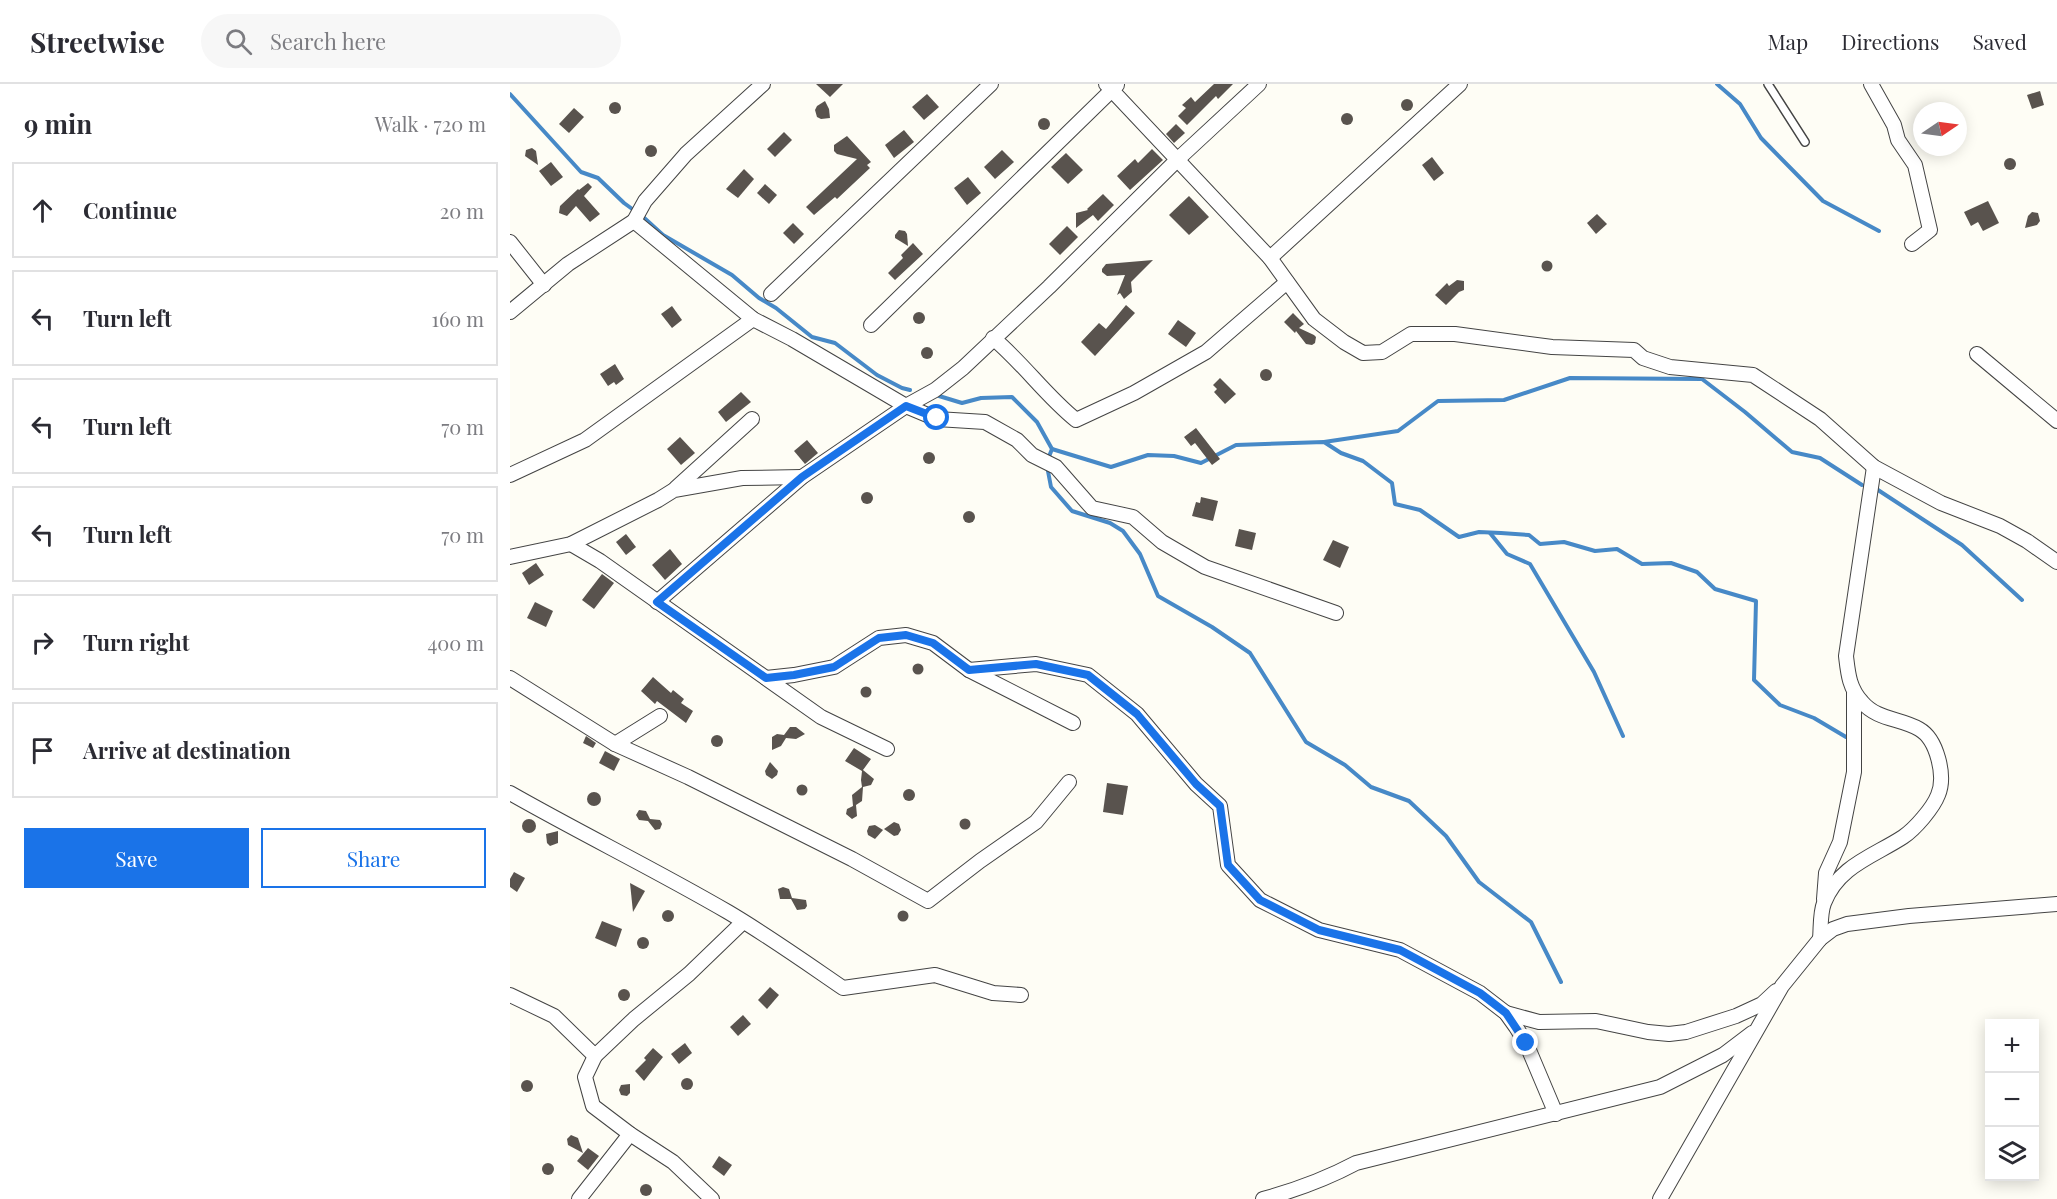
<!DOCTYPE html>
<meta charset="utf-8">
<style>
:root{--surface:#fff;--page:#f7f7f7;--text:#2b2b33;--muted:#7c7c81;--line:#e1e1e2;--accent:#1a73e8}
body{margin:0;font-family:"Playfair Display",serif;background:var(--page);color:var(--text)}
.controls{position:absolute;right:18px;bottom:18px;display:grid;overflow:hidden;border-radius:0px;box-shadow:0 3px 15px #0003}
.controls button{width:54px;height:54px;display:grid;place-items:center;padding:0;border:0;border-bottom:2px solid var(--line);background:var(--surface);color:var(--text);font:30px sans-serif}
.compass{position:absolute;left:1403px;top:18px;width:54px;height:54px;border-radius:50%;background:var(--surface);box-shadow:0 3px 15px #0003;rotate:77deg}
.stop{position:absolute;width:18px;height:18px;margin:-14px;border:4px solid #1a73e8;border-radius:50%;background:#fff}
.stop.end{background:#1a73e8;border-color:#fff;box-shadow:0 2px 6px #0008}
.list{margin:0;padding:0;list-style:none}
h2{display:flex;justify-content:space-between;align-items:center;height:78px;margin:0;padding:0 24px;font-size:26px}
h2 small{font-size:20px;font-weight:400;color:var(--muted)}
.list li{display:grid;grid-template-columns:39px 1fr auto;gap:18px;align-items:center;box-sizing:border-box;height:96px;margin:0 12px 12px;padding:0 12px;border:2px solid var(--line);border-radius:0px}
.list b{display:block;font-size:22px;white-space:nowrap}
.list em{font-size:20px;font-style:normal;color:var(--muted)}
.actions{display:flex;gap:12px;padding:18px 24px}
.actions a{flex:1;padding:14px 0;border:2px solid var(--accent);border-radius:0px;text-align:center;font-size:21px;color:var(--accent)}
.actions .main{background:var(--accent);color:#fff}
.icon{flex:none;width:33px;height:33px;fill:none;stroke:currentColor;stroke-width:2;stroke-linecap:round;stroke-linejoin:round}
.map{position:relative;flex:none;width:1547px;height:1115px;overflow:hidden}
header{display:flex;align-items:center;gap:36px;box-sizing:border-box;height:84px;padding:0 30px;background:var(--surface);border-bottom:2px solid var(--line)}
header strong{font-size:28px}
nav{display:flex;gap:33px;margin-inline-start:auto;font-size:21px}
.search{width:420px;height:54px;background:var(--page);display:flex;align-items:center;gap:15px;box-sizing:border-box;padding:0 21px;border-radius:33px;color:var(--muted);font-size:22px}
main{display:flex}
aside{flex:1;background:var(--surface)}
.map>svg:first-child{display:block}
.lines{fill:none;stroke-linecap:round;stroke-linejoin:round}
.stream{stroke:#4789c7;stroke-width:4}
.building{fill:#59534e}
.lane-casing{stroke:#444;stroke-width:10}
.street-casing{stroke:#444;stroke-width:16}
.lane{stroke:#fff;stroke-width:7}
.street{stroke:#fff;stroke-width:14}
.route{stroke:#1a73e8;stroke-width:8}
</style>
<header>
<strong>Streetwise</strong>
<div class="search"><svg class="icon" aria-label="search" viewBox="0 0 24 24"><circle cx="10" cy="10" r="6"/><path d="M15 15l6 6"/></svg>Search here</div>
<nav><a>Map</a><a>Directions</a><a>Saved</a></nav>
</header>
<main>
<aside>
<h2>9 min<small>Walk · 720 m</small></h2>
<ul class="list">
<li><svg class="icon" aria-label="ahead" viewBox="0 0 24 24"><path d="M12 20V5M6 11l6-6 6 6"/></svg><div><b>Continue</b></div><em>20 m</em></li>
<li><svg class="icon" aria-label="left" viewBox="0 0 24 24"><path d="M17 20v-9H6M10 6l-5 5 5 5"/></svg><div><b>Turn left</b></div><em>160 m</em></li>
<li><svg class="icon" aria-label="left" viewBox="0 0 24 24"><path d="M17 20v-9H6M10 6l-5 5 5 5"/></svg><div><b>Turn left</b></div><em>70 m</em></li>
<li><svg class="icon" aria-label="left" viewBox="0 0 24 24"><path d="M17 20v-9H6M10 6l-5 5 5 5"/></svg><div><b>Turn left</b></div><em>70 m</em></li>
<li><svg class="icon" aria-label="right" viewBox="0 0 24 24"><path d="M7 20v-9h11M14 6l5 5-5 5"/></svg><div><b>Turn right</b></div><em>400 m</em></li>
<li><svg class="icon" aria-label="arrive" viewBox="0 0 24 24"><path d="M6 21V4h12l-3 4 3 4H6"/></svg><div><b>Arrive at destination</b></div></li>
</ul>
<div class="actions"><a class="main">Save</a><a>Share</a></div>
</aside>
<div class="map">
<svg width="1547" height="1115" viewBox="0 0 1547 1115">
<rect width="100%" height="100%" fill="#fefdf5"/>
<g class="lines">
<g class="stream">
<polyline points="1207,0 1230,20 1251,54 1313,117 1369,147"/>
<polyline points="0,10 71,88 88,94 114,119 125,127"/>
<polyline points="131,131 153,151 222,191 249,214 266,224 302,253 325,259 367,291 392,304 400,306"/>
<polyline points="429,312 452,319 471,314 502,313 527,338 542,365 538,375"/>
<polyline points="814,358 888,347 928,317 994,316 1060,294 1192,295 1235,328 1282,368 1310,374 1352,401"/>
<polyline points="542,365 601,383 638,371 664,372 691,379 726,361 814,358 831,369 853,377 882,399 885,420 910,426 949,453 969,448 991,449 1019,451 1030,460 1054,458 1085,467 1107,465 1132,480 1161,479 1187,488 1205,505 1246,517 1244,596 1270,621 1304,634 1336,653"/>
<polyline points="537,382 541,403 562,427 600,439 613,447 630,470 648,512 702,543 740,569 796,658 835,681 861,703 899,717 936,752 969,798 1021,838 1051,898"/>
<polyline points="1368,406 1452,461 1512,516"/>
<polyline points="980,449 997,470 1020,480 1084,588 1113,652"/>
</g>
</g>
<g class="building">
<polygon points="306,0 333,0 320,13"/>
<polygon points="704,0 723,0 708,15 706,12 677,41 668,32 676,24 672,21 681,13 685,18"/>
<polygon points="1530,7 1534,21 1522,25 1517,11"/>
<polygon points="417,10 429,23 414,36 402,23"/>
<circle cx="897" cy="21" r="6"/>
<polygon points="315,17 319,25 320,34 311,35 307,33 305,26 307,22"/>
<circle cx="105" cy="24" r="6"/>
<polygon points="64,24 74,33 59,49 49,40"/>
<circle cx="837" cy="35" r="6"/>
<circle cx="534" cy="40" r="6"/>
<polygon points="666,40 675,49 664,59 656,50"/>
<polygon points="394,46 404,58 384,74 375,61"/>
<polygon points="274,48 282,56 265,73 257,65"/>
<polygon points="337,52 361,78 357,81 360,84 327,115 325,113 304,131 296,123 347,75 327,70 324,67 324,61"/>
<circle cx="141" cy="67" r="6"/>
<polygon points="22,64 26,67 28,81 15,72 16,66"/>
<polygon points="642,65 653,76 620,106 607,92 625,75 628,79"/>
<polygon points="492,66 504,78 485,95 474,83"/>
<polygon points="556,69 573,86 558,100 541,83"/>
<polygon points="922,73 934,89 924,97 912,81"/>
<circle cx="1500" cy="80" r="6"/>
<polygon points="41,78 53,93 41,102 29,87"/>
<polygon points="234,85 244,95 228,114 216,105"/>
<polygon points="458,93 471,109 457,121 444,104"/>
<polygon points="78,99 82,103 74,112 90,130 80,138 66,122 57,132 49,129 50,122 68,105 69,106"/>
<polygon points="255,100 267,111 259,120 247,109"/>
<polygon points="593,110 604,121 588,137 583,131 566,144 566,129 578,126 577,125"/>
<polygon points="679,112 699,133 679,151 659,131"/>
<polygon points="1478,117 1489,139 1473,147 1468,138 1461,142 1454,128"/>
<polygon points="1522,128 1528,129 1530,137 1527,141 1515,144 1518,132"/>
<polygon points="1087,130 1097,140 1086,150 1077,139"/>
<polygon points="283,139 294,150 284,160 273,149"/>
<polygon points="557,142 568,153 550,171 539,160"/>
<polygon points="389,146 395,147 397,150 398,162 385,154 385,151"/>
<polygon points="403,159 413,170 385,196 378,189 393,174 391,171"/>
<polygon points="643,176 621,198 622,208 614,215 610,209 607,211 615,191 597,192 592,188 592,185 596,180"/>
<circle cx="1037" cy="182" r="5.5"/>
<polygon points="947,196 954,197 954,206 949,208 936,221 925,211 937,199 939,202"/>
<polygon points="616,221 625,229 585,272 571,258 589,239 596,245"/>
<polygon points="162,222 172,236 162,244 151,230"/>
<circle cx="409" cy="234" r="6"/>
<polygon points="783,229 794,240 789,244 804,251 806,253 805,259 802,261 796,260 786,247 785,249 774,238"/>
<polygon points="668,236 686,249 676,263 658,250"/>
<circle cx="417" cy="269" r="6"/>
<polygon points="105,280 114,295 106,301 104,298 98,302 90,290"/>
<circle cx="756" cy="291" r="6"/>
<polygon points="710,294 726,310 715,320 704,308 707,305 703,301"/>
<polygon points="231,308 241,318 216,338 208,328"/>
<polygon points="686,344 710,375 702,381 685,359 681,362 674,353"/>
<polygon points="170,353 185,369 171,381 157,365"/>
<polygon points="297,356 308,369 295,380 284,367"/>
<circle cx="419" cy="374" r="6"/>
<circle cx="357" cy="414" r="6"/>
<polygon points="691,413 708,417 703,437 682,432 686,418 690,419"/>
<circle cx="459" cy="433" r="6"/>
<polygon points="729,445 746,449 742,466 725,462"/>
<polygon points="116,450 126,463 116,471 106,458"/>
<polygon points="823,456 839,463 830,484 813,476"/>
<polygon points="160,465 172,480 155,496 142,481"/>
<polygon points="26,479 34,491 19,501 12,489"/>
<polygon points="92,490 104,499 84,525 72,516"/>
<polygon points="25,518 43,527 36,543 17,534"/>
<circle cx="408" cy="585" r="5.5"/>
<polygon points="143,593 161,609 163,606 174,615 171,619 183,627 176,639 147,617 145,620 131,607"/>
<circle cx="356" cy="608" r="5.5"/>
<polygon points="280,643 286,643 295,650 286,655 276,654 271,662 262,666 262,653 267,650 274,651"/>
<circle cx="207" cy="657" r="6"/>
<polygon points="76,652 86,659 83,664 73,659"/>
<polygon points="344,664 361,675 353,686 364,695 361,701 353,703 352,717 346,721 347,732 342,735 336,730 337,725 343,722 342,711 352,703 351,696 352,687 335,677"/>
<polygon points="95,667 110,675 104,687 89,679"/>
<polygon points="260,678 268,687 267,691 262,695 256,691 255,687"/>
<polygon points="597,699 618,702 613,731 593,728"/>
<circle cx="292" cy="706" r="5.5"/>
<circle cx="399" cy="711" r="6"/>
<circle cx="84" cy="715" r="7"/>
<polygon points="129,726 136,727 140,735 150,736 152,740 150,745 145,746 138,737 129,736 126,731"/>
<circle cx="455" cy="740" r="5.5"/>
<circle cx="19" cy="742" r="7"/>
<polygon points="384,738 389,740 391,746 388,751 384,752 374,745"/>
<polygon points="365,741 373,746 365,755 358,751 357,747 359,742"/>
<polygon points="48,747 48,759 40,762 37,759 36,750"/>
<polygon points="4,788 15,794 7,808 0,803 0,795"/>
<polygon points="120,799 135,807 123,828"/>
<polygon points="273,803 279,805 282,814 296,816 297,822 295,825 287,826 281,815 270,815 268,805"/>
<circle cx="158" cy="832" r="6"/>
<circle cx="393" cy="832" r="5.5"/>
<polygon points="92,837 112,845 106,863 85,854"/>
<circle cx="133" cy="859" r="6"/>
<polygon points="260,903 269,911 257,925 248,916"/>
<circle cx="114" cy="911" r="6"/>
<polygon points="233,931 241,940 228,952 220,943"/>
<polygon points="175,959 182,969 169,980 161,970"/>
<polygon points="143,964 153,973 134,997 125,987 136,976 134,974"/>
<circle cx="177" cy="1000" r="6"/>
<circle cx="17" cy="1002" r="6"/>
<polygon points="120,1000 120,1009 117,1012 111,1011 109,1006 111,1001"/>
<polygon points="61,1051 68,1054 73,1069 58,1061 57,1055"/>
<polygon points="78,1064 89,1072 78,1086 67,1077"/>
<polygon points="209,1072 222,1081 214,1092 202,1083"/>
<circle cx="38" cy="1085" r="6"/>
<circle cx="136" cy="1106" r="6"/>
</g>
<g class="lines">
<defs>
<polyline id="lane" points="1258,0 1295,58"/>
<g id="street">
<polyline points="596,0 760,174 804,235 834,258 853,269 872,268 901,250 945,250 1042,263 1124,266 1133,274 1160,283 1243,291 1310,335 1364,383 1431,419 1490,442 1517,457 1547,478"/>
<polyline points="1361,0 1384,41 1388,56 1405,81 1420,146 1402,160"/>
<polyline points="124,137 243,235 282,255 396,322 427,335 475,338 507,356 522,371 546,383 582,424 623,433 652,458 695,483 826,529"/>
<polyline points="0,158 34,201"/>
<polyline points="760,174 950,0"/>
<polyline points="261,210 481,0"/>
<polyline points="0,228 58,180 124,137 135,117 176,70 253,0"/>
<polyline points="361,241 607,1"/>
<path d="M483 254C513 279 536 312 566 336L624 309 696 268 777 198"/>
<polyline points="1467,270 1547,337"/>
<polyline points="0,391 75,356 243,235"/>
<polyline points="166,404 242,335"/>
<polyline points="61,460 90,477 311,633 377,665"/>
<polyline points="0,473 61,460 148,416 164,406 232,394 292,393"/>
<polyline points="147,518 292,393 396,322 425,306 453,284 539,203 667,76 749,0"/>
<polyline points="459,586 526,580 578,591 627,630 686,700 710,722 718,781 750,816 809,846 890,866 970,909 996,929 1006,943 1016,959 1046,1030"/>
<polyline points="0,594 105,660 178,693 342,775 418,817 470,777 526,738 559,698"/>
<polyline points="256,594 284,591 324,583 369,554 396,551 423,559 459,586 563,639"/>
<polyline points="105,660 150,632"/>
<path d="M0 709C72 750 146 786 218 828 257 851 295 878 333 904L425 891 483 909 511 911"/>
<polyline points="1314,815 1316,789 1330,758 1344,688 1344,609"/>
<path d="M1310 855C1311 844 1310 829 1314 819 1328 782 1364 772 1393 753 1405 745 1423 724 1428 711 1436 692 1427 655 1409 645 1390 634 1367 636 1352 618 1339 604 1338 589 1336 572L1364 383"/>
<polyline points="0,911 44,932 85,972 124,935 179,890 233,838"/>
<polyline points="996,929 1029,938 1086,937 1138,948 1159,950 1176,948 1226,932 1252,920 1266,907"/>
<polyline points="85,972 75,993 83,1022 120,1050 163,1078 202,1115"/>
<polyline points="69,1115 120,1050"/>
<path d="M753 1115C786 1106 816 1095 846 1079L1150 1003 1213 971 1242 949"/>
<polyline points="1150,1115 1272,902 1310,855 1323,845 1337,840 1399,832 1547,820"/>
</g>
</defs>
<use href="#lane" class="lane-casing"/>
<use href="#street" class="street-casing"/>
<use href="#lane" class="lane"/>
<use href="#street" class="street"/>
</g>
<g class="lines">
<polyline class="route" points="427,334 396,322 292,393 147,518 256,594 284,591 324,583 369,554 396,551 423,559 459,586 526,580 578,591 627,630 686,700 710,722 718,781 750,816 809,846 890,866 970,909 996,929 1016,959"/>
</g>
</svg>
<div class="controls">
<button>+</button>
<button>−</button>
<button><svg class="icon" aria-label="layers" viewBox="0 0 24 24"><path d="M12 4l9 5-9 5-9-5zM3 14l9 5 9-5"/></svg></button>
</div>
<svg class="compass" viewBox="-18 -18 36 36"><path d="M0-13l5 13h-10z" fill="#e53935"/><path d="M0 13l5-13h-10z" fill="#7c7c81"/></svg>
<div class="stop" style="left:427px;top:334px"></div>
<div class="stop end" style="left:1016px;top:959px"></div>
</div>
</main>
